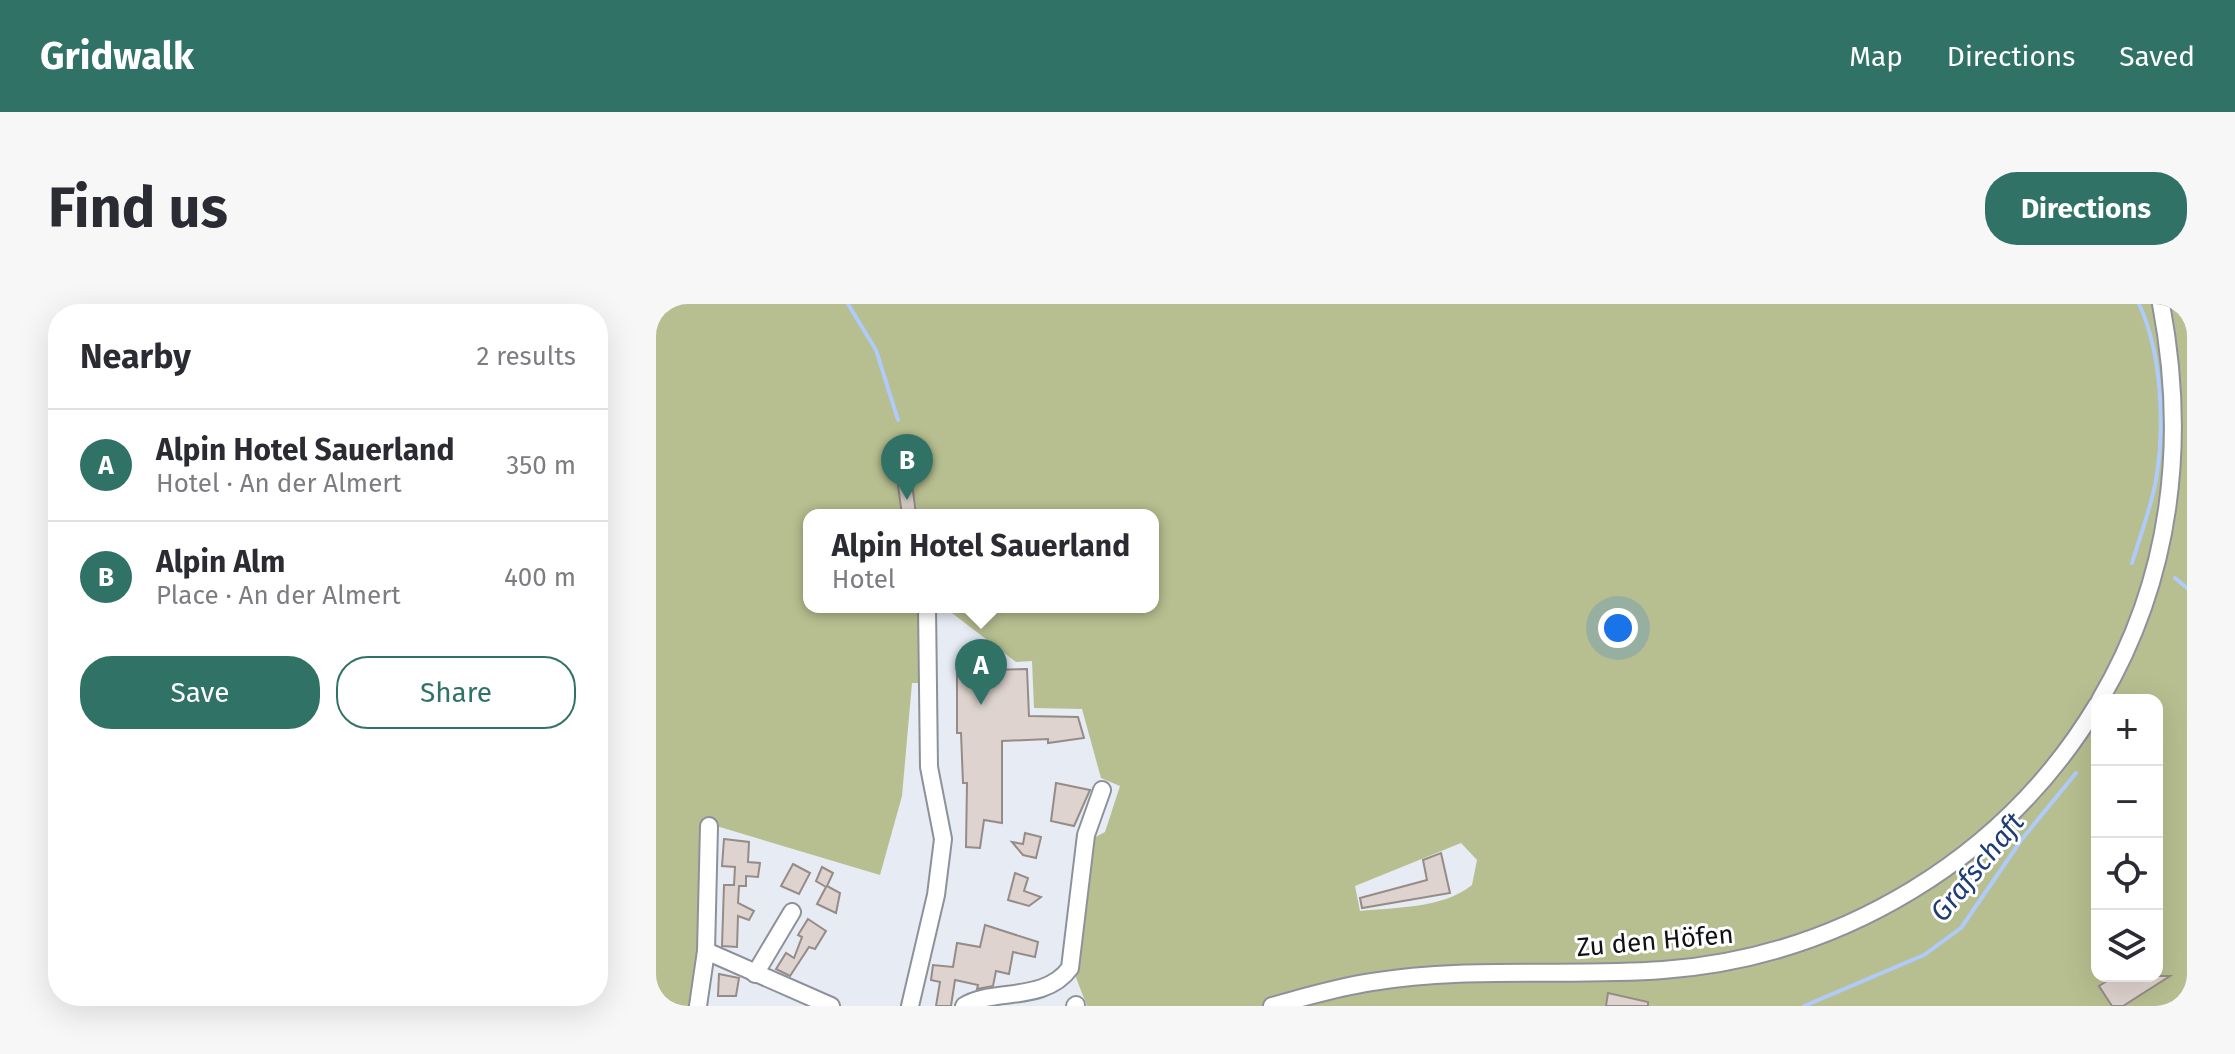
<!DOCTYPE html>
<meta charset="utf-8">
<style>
:root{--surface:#fff;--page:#f7f7f7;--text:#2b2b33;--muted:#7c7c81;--line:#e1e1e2;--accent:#307366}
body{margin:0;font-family:"Fira Sans",sans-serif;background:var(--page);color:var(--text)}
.controls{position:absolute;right:24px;bottom:24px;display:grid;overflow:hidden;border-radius:16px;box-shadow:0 8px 32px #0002}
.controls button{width:72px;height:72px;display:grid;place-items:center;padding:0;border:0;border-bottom:2px solid var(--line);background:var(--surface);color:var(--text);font:40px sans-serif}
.you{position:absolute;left:962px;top:324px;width:28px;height:28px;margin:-20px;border:6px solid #fff;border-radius:50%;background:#1a73e8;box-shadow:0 0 0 12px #1a73e833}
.badge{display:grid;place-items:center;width:52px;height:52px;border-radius:50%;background:var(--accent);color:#fff;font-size:26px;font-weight:700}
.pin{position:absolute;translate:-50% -66px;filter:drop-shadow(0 2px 4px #0008)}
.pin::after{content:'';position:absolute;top:42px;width:28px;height:24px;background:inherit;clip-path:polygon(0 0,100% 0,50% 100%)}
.popup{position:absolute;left:147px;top:205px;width:356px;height:104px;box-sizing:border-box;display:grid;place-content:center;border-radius:16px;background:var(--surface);filter:drop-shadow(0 2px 6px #0005);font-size:26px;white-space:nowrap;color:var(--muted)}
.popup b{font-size:30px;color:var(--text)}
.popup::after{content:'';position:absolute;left:50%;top:100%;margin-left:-16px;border:16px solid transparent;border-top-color:var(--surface)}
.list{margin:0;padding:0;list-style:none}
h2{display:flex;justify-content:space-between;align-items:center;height:104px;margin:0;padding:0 32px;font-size:34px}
h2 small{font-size:26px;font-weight:400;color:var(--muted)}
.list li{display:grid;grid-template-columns:52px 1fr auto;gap:24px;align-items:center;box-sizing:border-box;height:112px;padding:0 32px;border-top:2px solid var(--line)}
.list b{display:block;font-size:30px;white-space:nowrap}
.list p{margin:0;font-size:26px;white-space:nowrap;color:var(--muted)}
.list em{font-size:26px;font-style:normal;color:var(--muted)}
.actions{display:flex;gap:16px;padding:24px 32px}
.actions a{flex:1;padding:18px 0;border:2px solid var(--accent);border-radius:32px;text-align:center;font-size:28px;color:var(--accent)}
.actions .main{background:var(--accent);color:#fff}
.icon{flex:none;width:44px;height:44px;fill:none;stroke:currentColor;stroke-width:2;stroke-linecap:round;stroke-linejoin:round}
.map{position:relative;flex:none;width:1531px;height:702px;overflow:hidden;border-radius:32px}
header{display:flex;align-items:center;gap:48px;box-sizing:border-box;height:112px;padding:0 40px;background:var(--accent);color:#fff}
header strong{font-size:38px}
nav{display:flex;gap:44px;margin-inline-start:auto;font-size:28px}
.intro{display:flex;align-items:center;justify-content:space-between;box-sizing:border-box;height:192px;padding:0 48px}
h1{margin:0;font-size:56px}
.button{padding:20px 36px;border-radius:32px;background:var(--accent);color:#fff;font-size:28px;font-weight:700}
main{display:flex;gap:48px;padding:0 48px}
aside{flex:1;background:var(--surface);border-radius:32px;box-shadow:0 8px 32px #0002}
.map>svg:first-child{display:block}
.green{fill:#b7bf90;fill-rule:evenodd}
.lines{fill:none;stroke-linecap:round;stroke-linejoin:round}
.stream{stroke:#afcbfa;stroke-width:4}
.building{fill:#ded3ce;stroke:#968c87;stroke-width:2}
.minor-casing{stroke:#8d919a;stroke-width:20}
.minor{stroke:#fff;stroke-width:16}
.labels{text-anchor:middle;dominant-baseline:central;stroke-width:6;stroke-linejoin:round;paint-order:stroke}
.street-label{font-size:26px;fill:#101215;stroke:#fff}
.water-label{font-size:28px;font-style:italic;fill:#1e3d75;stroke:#fff}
</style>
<header>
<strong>Gridwalk</strong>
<nav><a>Map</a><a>Directions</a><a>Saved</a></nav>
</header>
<div class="intro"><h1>Find us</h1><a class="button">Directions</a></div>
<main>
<aside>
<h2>Nearby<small>2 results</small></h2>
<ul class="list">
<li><span class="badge">A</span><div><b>Alpin Hotel Sauerland</b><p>Hotel · An der Almert</p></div><em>350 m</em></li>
<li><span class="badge">B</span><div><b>Alpin Alm</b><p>Place · An der Almert</p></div><em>400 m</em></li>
</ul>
<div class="actions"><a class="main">Save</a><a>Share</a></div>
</aside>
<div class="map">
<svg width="1531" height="702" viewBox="0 0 1531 702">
<rect width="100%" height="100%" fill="#e6ebf4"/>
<path class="green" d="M0 0H1531V702H431L419 671 432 537 449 528 464 482 445 474 426 405 378 404 376 357 360 358 292 306 267 309 265 379H256L246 492 224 571 47 518 44 647 35 702H0ZM153 211H497V303H153ZM1441 396H1501V672H1441ZM805 539 821 556 816 581C786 605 740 603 704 607L699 582Z"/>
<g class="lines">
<g class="stream">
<polyline points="192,0 220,46 242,116"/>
<path d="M1476 259C1484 232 1495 204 1500 176 1509 123 1506 49 1483 0"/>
<polyline points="1519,274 1531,284"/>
<polyline points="1148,702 1268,651 1305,624 1366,535 1420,469"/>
</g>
</g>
<g class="building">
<polygon points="249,149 254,163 260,211 246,211 238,151"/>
<polygon points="371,365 373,412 422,413 428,434 392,439 392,435 346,437 346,519 328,516 324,544 310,543 311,479 307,479 305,429 301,429 301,367"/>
<polygon points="400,479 434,486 418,522 395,517"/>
<polygon points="369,529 385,533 380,554 367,551 356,538 367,540"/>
<polygon points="68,535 93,538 92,558 104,559 102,573 90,572 90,582 83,582 82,599 98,607 93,616 82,612 81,643 66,642 68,581 78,581 79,563 66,562"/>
<polygon points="785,549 794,589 706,604 704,594 771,576 767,556"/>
<polygon points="137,560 154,569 143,590 125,582"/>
<polygon points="166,563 177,569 171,582 184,589 180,609 161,600 170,583 160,577"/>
<polygon points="359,569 372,574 368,587 385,593 373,602 352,596"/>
<polygon points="152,615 170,627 159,645 153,643 134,672 120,665 130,649 138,654 146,633 142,631"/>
<polygon points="329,621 382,638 379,653 357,648 353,670 340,667 337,682 321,685 322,681 299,676 295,702 280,702 284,678 275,676 277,661 297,663 301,639 324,643"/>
<polygon points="63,670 83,674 80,692 62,692"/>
<polygon points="1459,672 1514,672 1467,702 1456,702 1443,682"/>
<polygon points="952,689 992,698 992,702 950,702"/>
</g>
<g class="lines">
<defs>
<g id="minor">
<path d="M1444 396C1516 274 1531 137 1505 0"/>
<polyline points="50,647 175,702"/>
<polyline points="99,670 136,608"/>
<polyline points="42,702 50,647 53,522"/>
<polyline points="254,702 280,591 287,535 273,463 271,303"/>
<path d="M308 702C335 684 389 699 414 664L430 531 446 486"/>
<polyline points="419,702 420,701"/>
<path d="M616 702C649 693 682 683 716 678 812 662 911 673 1007 666 1185 653 1349 554 1441 401"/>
</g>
</defs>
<use href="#minor" class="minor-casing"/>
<use href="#minor" class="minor"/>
</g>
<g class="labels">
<g class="street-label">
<text transform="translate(999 637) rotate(-5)">Zu den Höfen</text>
</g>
<g class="water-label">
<text transform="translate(1321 563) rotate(-51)">Grafschaft</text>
</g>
</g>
</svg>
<div class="controls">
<button>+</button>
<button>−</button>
<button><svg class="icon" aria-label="locate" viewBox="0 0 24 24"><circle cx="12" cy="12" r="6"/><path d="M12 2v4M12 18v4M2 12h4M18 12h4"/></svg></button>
<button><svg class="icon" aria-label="layers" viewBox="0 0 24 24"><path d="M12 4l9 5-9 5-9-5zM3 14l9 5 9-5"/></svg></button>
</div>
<div class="you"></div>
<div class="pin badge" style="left:325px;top:401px">A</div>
<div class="popup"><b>Alpin Hotel Sauerland</b>Hotel</div>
<div class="pin badge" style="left:251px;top:196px">B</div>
</div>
</main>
